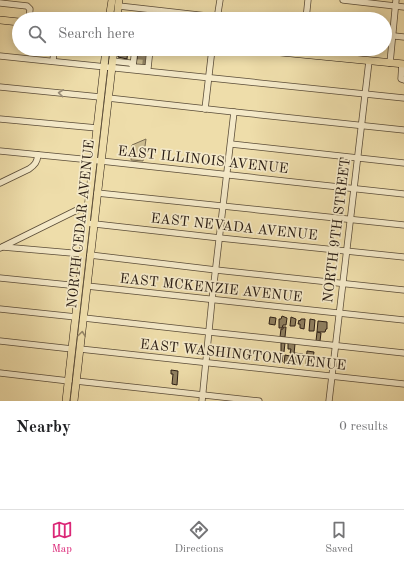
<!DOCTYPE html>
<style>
:root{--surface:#fff;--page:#f2f2f2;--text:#202124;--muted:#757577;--line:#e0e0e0;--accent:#db2777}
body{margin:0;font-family:"Old Standard TT",serif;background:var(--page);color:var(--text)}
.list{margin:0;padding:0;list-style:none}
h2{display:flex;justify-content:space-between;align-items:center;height:52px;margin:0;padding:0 16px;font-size:17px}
h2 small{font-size:13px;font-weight:400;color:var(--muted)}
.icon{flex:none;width:22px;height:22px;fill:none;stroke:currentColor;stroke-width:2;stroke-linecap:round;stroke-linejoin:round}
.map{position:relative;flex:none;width:404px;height:401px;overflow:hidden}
.search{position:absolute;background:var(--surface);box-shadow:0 2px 10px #0003;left:12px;right:12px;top:12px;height:44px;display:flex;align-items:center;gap:10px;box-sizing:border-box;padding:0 14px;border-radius:22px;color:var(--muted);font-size:15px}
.sheet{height:108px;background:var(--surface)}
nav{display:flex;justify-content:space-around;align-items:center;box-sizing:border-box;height:56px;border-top:1px solid var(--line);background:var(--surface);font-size:11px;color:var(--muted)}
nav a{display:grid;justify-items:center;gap:2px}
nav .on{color:var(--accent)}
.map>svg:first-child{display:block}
.green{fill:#ccbc90;stroke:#7a6c51}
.building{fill:#8f8061;stroke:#281b12}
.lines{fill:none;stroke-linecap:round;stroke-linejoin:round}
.minor-tunnel{stroke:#c6b68c;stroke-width:5.5;stroke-dasharray:5.5 3;stroke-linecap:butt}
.minor-casing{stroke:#5a4c38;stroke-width:7}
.major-casing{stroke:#281b12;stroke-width:8}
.minor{stroke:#f4e9c8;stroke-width:5.5}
.major{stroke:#eda;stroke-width:7}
.oneway{stroke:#988c76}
.oneway2{stroke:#958666}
.labels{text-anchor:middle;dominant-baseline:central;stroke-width:3.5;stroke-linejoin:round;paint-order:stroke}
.street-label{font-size:14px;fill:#281b12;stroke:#f4e9c8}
</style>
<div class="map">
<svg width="404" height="401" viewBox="0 0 404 401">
<rect width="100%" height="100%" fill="#eda"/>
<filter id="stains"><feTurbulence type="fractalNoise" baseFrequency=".005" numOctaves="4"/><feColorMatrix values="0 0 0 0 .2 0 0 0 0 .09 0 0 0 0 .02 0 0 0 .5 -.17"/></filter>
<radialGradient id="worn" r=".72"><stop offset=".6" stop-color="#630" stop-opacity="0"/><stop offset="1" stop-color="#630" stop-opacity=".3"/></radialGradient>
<polygon class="green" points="146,139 143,161 131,160 132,145"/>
<g class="building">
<polygon points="119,49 128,49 127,59 118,57"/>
<polygon points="138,52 148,53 146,66 136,65"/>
<polygon points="282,316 287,318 286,325 283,325 282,328 279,328 279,319 281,319"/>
<polygon points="270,317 276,318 275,325 269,324"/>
<polygon points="291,317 296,319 295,326 290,326"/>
<polygon points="301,319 305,319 305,320 304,329 300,328 300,324 298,324 299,320 300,321"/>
<polygon points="310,319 315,320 314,331 309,331"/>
<polygon points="318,321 327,322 327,329 326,329 325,332 317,332"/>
<polygon points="283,327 286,327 285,337 280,337 281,329 283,329"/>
<polygon points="317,332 321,333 320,341 316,341"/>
<polygon points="281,343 285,343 284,352 281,352"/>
<polygon points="288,343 295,344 294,354 290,353 291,349 288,349"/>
<polygon points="307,351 314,352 312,365 306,364"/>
<polygon points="276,353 283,354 282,362 275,362"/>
<polygon points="294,353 303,354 302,364 293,364"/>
<polygon points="285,355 290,356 289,365 284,363"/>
<polygon points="171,370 178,371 177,385 172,384 173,374 171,374"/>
</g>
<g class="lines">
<g class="minor-tunnel">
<polyline points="138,53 147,54"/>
<polyline points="137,62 146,63"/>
</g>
<defs>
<g id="minor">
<polyline points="343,0 404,7"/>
<polyline points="0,3 27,6 30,9 29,19"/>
<polyline points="119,6 234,19"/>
<polyline points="217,19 220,0"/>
<polyline points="306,19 308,0"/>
<polyline points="385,35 404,37"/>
<polyline points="138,49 150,50"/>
<polyline points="0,56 404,98"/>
<polyline points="53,61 54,49"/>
<polyline points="112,61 130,63 135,67 148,68 150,49"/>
<polyline points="390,63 396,0"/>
<polyline points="402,64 401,79 404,80"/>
<polyline points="133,66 135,49"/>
<polyline points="0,87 100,97"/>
<polyline points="108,98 234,112 404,130"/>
<polyline points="205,109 212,49"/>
<polyline points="0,119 97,128"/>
<polyline points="231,144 404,163"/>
<polyline points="0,151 101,161 404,194"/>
<path d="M0 183 29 169C35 165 37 162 38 155"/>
<polyline points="97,193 404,225"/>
<polyline points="86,223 220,238 404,257"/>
<polyline points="3,247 83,254"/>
<polyline points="0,248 79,209 87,209"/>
<polyline points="90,255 216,270 404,290"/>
<polyline points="0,278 79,286"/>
<polyline points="87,286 404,320"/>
<polyline points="0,309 76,317"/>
<polyline points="84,318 209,332 404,353"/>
<polyline points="0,341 72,349"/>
<polyline points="80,349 404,384"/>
<polyline points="0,373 69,381"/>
<polyline points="76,381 259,401"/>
<polyline points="202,401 212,300 234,112"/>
<polyline points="329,401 369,61"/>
</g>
<g id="major">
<polyline points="109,19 112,0"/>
<polyline points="117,19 119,0"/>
<polyline points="0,20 19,22"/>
<polyline points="249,49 404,64"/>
<polyline points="66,401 106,49"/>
<polyline points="74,401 114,49"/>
</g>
</defs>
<use href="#minor" class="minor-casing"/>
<use href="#major" class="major-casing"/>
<use href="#minor" class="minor"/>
<use href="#major" class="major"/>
</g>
<defs><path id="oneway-chevron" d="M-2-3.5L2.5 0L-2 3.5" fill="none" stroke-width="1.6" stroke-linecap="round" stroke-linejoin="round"/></defs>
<use class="oneway" href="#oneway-chevron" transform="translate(61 93) rotate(-174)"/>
<use class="oneway2" href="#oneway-chevron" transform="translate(82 334) rotate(-83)"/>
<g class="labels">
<g class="street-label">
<text transform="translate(203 160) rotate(6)">EAST ILLINOIS AVENUE</text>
<text transform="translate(81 224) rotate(-84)">NORTH CEDAR AVENUE</text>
<text transform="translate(234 227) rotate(6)">EAST NEVADA AVENUE</text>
<text transform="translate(337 230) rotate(-83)">NORTH 9TH STREET</text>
<text transform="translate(211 288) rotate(6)">EAST MCKENZIE AVENUE</text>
<text transform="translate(243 355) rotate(6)">EAST WASHINGTON AVENUE</text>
</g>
</g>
<rect width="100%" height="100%" filter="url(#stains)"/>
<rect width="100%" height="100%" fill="url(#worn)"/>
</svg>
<div class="search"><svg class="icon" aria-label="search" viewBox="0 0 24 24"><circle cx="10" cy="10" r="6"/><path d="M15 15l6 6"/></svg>Search here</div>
</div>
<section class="sheet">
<h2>Nearby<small>0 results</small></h2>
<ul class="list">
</ul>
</section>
<nav>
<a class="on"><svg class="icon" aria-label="map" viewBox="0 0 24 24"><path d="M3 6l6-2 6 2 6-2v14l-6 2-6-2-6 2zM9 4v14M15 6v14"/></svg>Map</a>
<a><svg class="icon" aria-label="directions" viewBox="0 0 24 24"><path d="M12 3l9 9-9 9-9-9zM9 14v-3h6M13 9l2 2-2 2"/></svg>Directions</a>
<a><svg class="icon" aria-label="saved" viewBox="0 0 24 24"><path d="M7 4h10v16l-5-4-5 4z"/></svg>Saved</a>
</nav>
